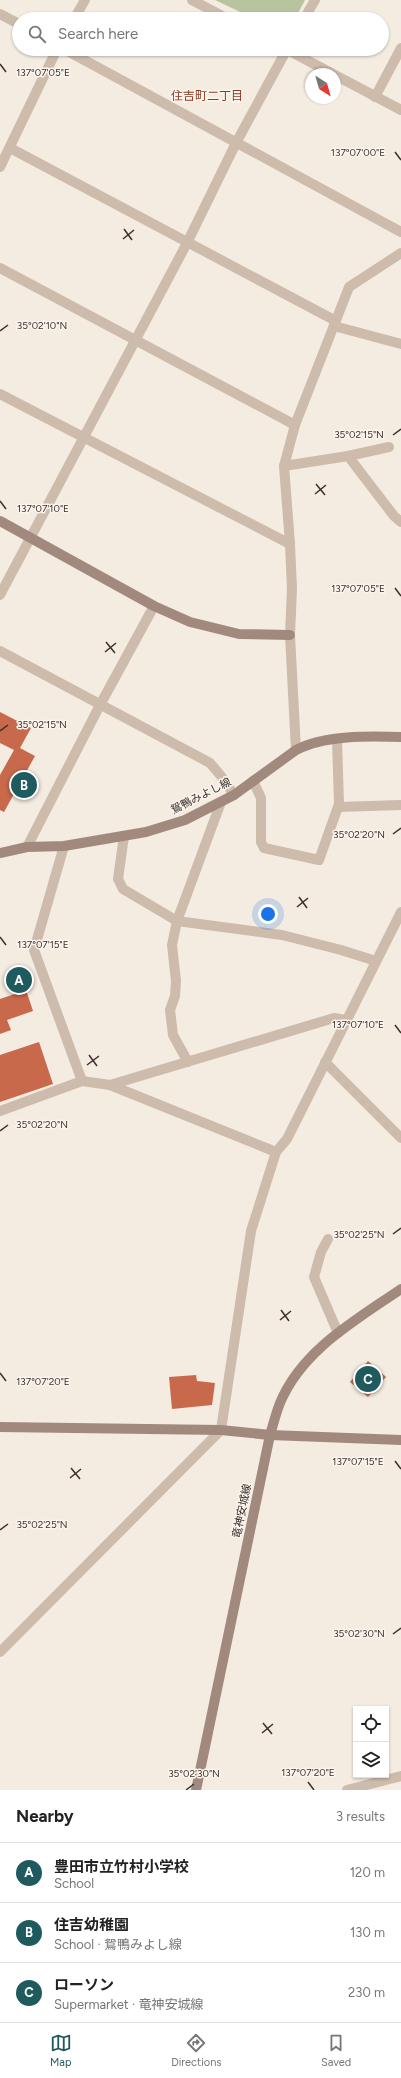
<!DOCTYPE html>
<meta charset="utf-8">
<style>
:root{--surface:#fff;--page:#f6f6f6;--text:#222;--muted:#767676;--line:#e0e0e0;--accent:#1f5a5e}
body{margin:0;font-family:Figtree,"Noto Sans JP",sans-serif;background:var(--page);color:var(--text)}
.controls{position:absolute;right:12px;bottom:12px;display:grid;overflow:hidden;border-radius:0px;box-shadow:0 1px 3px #0004}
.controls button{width:36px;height:36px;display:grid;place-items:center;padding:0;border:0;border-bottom:1px solid var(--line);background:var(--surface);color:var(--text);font:20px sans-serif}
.compass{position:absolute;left:305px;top:68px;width:36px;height:36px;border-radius:50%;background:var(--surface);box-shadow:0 1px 3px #0004;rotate:143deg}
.you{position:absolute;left:268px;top:914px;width:14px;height:14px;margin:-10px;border:3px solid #fff;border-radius:50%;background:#1a73e8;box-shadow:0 0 0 6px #1a73e833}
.badge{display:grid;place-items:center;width:26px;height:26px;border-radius:50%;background:var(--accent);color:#fff;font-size:13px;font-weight:700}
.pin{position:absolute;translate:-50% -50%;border:2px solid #fff;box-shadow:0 1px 4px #0006}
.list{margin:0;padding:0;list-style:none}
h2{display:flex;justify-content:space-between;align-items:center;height:52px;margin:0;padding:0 16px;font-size:17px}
h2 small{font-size:13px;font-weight:400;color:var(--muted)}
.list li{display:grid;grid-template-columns:26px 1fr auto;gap:12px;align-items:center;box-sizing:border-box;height:60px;padding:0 16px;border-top:1px solid var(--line)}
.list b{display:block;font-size:15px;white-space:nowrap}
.list p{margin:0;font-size:13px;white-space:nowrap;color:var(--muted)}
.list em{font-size:13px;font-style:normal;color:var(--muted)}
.icon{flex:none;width:22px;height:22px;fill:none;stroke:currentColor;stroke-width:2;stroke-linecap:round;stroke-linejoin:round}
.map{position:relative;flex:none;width:401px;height:1790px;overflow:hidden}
.search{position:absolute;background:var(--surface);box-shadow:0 1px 3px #0004;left:12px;right:12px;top:12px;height:44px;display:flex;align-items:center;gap:10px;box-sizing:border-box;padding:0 14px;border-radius:22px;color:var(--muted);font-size:15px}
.sheet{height:232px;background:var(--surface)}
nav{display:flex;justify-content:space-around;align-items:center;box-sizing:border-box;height:56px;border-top:1px solid var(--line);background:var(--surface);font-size:11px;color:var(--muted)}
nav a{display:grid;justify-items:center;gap:2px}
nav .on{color:var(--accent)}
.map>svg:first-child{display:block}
.green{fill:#b8c4a0}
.building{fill:#c8694b}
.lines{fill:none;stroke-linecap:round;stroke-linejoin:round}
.street{stroke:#cdbbac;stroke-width:10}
.secondary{stroke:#a18a7d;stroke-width:10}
.ticks{fill:none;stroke:#3b302b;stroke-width:1.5}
.labels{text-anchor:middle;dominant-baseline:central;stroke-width:3;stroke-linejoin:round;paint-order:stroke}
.street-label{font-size:11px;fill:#3b302b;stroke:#fbf5ee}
.neighbourhood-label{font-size:12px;fill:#8c3b22;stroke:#fbf5ee}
.ticks-label{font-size:10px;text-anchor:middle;fill:#3b302b;stroke:#fbf5ee;stroke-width:3;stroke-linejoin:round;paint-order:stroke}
</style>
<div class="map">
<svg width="401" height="1790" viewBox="0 0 401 1790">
<rect width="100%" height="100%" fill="#f4ebe1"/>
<polygon class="green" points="215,0 305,0 295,19 255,19"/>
<g class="building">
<polygon points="0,712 31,728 20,748 35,756 4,812 0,810 0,775 14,750 0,743"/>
<polygon points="26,990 33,1011 7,1020 11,1030 0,1034 0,999"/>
<polygon points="39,1042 53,1084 0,1102 0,1055"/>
<polygon points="368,1361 386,1377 368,1397 350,1382"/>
<polygon points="196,1375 197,1381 215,1383 212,1405 172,1409 169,1377"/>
</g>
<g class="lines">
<g class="street">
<polyline points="192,0 228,19"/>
<polyline points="0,14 19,24"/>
<polyline points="74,19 85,0"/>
<polyline points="304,19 315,0"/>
<polyline points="64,49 401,232"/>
<polyline points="286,49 333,74"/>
<polyline points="335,75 401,110"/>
<polyline points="375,97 401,48"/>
<polyline points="10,148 336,321"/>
<polyline points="0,167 57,49"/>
<polyline points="0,268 295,425"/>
<polyline points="334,326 401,344"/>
<polyline points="0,394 290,544"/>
<polyline points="348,456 394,516 401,522"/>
<polyline points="284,466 348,456 389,447"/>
<polyline points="0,595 187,243 236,143 287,49"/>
<polyline points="0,651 210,763 221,776 234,795"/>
<polyline points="296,750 290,635 292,589 290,544 284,466 295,425 349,287 401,253"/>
<polyline points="253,781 261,798 261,842 264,848 319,860 339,804 337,739"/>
<polyline points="338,807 401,805"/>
<polyline points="124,836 118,879 123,889 177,921 282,935 341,950 376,961"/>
<polyline points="64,846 34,950 82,1081"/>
<polyline points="27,847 100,705 154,606"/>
<polyline points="188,1062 173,1035 170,1010 175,996 176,981 172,945 177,921 221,802"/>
<polyline points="325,1062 401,1138"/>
<polyline points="110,1085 334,1018 346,1020"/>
<polyline points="0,1111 82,1081 110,1085 276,1152"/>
<polyline points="328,1239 321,1252 314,1277 338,1333"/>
<polyline points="0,1652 221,1430 251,1231 276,1152 287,1139 401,912"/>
<polyline points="347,1790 401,1776"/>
</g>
<g class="secondary">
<polyline points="0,521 154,606 190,622 239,634 290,635"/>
<path d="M0 853 27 847 64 846 146 832 185 820 234 795 296 750C325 735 368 736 401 737"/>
<polyline points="0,1427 221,1430 270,1435 401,1440"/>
<path d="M196 1790 270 1435C273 1425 276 1413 280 1403 302 1350 356 1320 401 1289"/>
</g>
</g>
<path class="ticks" d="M0 64 6 72M395 152 401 160M124 229 132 240M123 239 134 230M0 331 8 325M393 435 401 429M316 484 325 495M315 494 326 485M0 501 6 509M395 588 401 596M106 642 115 653M105 652 116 643M0 731 8 725M393 834 401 828M299 897 307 908M297 907 308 898M0 937 6 945M395 1025 401 1033M89 1055 97 1066M87 1065 99 1056M0 1131 8 1125M393 1234 401 1228M281 1310 289 1321M280 1320 291 1311M0 1373 6 1381M395 1461 401 1469M71 1468 80 1479M70 1478 81 1469M0 1530 8 1524M393 1634 401 1628M263 1723 272 1734M262 1733 273 1724M308 1782 314 1790M186 1790 194 1784"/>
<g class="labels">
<g class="street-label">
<text transform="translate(201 796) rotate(-27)">鴛鴨みよし線</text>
<text transform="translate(242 1511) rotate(-78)">竜神安城線</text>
</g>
<g class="neighbourhood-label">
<text x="207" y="96">住吉町二丁目</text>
</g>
</g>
<g class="ticks-label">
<text x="43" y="76">137°07'05"E</text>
<text x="358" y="156">137°07'00"E</text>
<text x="42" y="329">35°02'10"N</text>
<text x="359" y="438">35°02'15"N</text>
<text x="43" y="512">137°07'10"E</text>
<text x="358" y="592">137°07'05"E</text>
<text x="42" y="728">35°02'15"N</text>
<text x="359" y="838">35°02'20"N</text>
<text x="43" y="948">137°07'15"E</text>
<text x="358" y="1028">137°07'10"E</text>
<text x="42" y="1128">35°02'20"N</text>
<text x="359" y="1238">35°02'25"N</text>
<text x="43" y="1385">137°07'20"E</text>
<text x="358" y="1465">137°07'15"E</text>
<text x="42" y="1528">35°02'25"N</text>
<text x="359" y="1637">35°02'30"N</text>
<text x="308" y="1776">137°07'20"E</text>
<text x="194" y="1777">35°02'30"N</text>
</g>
</svg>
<div class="controls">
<button><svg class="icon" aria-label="locate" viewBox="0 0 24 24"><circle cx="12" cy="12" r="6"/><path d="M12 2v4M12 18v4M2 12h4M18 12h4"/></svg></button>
<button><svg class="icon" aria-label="layers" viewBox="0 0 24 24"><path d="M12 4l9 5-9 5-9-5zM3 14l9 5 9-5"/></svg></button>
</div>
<svg class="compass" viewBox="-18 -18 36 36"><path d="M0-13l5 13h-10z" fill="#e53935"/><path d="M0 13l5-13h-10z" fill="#767676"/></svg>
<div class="you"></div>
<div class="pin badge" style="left:19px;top:980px">A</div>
<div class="pin badge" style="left:24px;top:785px">B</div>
<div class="pin badge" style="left:368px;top:1379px">C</div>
<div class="search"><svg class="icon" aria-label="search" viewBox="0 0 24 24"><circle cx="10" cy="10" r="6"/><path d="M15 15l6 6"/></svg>Search here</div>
</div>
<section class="sheet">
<h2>Nearby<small>3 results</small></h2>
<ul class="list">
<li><span class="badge">A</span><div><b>豊田市立竹村小学校</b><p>School</p></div><em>120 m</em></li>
<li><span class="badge">B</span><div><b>住吉幼稚園</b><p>School · 鴛鴨みよし線</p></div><em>130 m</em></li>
<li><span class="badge">C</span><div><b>ローソン</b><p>Supermarket · 竜神安城線</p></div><em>230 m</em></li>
</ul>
</section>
<nav>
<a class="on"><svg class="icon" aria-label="map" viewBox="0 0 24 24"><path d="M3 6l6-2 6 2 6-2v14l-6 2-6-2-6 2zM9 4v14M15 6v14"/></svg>Map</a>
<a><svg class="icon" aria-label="directions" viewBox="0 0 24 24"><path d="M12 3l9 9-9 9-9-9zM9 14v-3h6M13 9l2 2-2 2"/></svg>Directions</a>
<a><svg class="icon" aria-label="saved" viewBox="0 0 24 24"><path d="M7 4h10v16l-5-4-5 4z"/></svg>Saved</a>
</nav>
